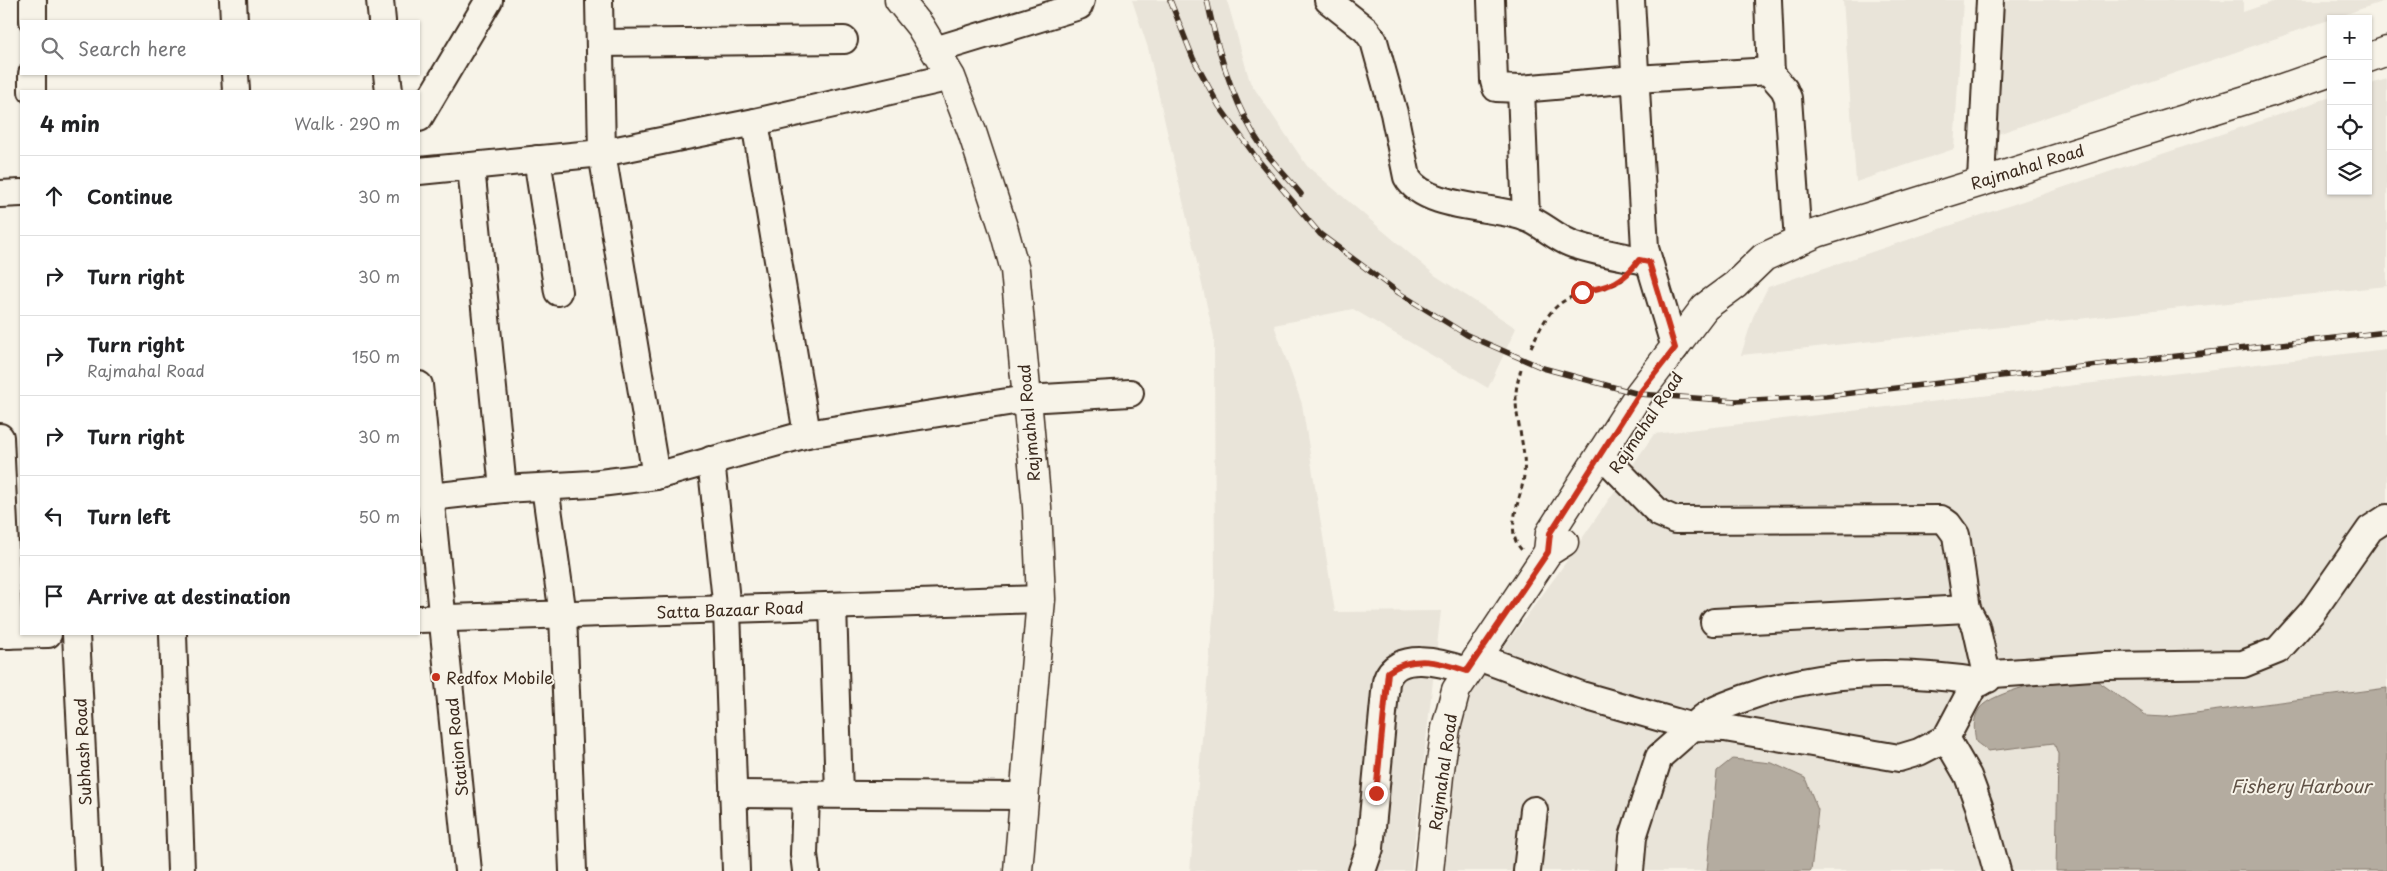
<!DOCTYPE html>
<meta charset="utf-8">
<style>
:root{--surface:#fff;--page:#f2f2f2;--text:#202124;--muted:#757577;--line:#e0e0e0}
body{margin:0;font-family:"Playpen Sans",sans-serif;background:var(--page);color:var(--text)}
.controls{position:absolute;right:15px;top:15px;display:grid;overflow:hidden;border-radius:0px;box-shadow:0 1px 4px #0004}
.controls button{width:45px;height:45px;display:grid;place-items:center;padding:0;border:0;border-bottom:1px solid var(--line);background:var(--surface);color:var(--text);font:25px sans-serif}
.stop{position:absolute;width:15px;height:15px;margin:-11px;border:4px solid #c8321e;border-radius:50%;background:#fff}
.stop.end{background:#c8321e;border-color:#fff;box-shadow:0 1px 5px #0008}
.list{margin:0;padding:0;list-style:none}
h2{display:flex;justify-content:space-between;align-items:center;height:65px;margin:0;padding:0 20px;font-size:21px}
h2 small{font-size:16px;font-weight:400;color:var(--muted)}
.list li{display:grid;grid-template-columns:32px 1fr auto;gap:15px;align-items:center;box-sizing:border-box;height:80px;padding:0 20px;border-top:1px solid var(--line)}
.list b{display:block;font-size:19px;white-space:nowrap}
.list p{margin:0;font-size:16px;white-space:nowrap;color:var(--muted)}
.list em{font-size:16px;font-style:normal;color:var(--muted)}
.icon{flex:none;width:28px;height:28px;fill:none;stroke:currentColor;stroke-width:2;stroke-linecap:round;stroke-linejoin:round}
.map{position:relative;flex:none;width:2387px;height:871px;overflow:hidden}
.search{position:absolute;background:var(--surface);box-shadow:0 1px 4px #0004;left:20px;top:20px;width:400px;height:55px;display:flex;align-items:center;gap:12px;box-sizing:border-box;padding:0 18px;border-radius:0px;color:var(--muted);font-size:19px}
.panel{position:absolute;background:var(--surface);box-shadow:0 1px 4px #0004;left:20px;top:90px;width:400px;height:545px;border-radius:0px}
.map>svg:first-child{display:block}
.built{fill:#e9e4d9}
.water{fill:#b4aca0;stroke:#84786c}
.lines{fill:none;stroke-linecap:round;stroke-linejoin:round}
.minor-casing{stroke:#3b2a1e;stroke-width:30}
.major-casing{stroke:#3b2a1e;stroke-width:31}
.path{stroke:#3b2a1e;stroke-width:3;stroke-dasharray:5 4;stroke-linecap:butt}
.minor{stroke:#f7f3e8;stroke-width:26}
.major{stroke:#f7f3e8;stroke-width:28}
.rail-casing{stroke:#3b2a1e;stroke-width:5.5}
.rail{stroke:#f7f3e8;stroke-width:4;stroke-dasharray:11;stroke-linecap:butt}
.route{stroke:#c8321e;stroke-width:6}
.poi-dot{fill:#c8321e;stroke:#f7f3e8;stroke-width:2}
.labels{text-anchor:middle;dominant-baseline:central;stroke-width:4;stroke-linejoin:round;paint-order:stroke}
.street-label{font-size:16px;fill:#3b2a1e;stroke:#f7f3e8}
.poi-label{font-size:16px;fill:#3b2a1e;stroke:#f7f3e8;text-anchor:start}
.water-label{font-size:18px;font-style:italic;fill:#5f5145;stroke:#f7f3e8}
</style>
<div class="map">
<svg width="2387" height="871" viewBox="0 0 2387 871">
<rect width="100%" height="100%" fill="#f7f3e8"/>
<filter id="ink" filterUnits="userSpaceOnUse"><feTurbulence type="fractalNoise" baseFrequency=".02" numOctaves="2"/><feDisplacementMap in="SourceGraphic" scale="10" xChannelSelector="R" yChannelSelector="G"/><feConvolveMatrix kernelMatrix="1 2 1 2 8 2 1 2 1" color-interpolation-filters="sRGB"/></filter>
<g filter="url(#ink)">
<g class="built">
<polygon points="1132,0 1227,0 1250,82 1307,166 1436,276 1516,328 1488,388 1353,309 1274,325 1302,404 1335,612 1441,611 1411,871 1190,871 1215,596 1214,337 1148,48"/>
<polygon points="1843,0 1963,0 1954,149 1856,182"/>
<polygon points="2001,0 2243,0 2243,12 2278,0 2387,0 1992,136"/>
<polygon points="2387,79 2387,286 1741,355 1753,317 1768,287 2331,97 2331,191 2368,191 2368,85"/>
<polygon points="2387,349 2387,688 2165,717 2147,716 2099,682 2056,678 2010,692 1981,706 1973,721 1975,742 1988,750 2053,743 2058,753 2056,871 1811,871 1818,810 1717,771 1707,871 1442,871 1454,751 1470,693 1559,572 1654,434"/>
</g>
<g class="water">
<path d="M2076 676 2099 682 2147 716 2165 717 2387 688V871H2056L2058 754 2054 743 1988 751 1976 742C1974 729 1972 719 1980 708 1992 692 2056 678 2076 676Z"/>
<polygon points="1732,759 1772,763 1805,778 1818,810 1811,871 1707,871 1717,771"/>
</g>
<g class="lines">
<defs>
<g id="minor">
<polyline points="233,0 234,21"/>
<polyline points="380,0 382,21"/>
<polyline points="599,0 602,153 656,476"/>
<path d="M1328 0 1366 30 1374 41 1394 113 1407 177C1424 209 1496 206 1527 218 1542 224 1555 237 1570 243 1593 252 1624 256 1649 262"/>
<polyline points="1491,0 1494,81 1496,88 1520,89 1635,79 1771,71"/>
<polyline points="1631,0 1645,248 1675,348"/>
<polyline points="1768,0 1771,74 1784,89 1788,98 1798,242"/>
<polyline points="33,21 33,0"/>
<polyline points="600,43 844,40"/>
<polyline points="935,50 1079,6 1081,0"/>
<polyline points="235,74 236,91"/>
<polyline points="387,74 389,91"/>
<polyline points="1521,89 1526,218"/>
<polyline points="32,91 32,74"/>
<polyline points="419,118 489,0"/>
<polyline points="755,122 807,434"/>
<polyline points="537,159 558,292"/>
<polyline points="471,167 503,489"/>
<polyline points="419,171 602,153 755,122 951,77"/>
<polyline points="1981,180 1990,0"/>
<polyline points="0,194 21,193"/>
<polyline points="419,385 468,871"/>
<polyline points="0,437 9,635"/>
<polyline points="711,460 727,610 736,871"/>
<polyline points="1614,467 1659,513 1675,520 1941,519 1948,524 1956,535 1967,609 1976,626 1988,679"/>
<polyline points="545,487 563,615 573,871"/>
<polyline points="430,497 503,489 592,484 656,476 807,434 1026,399 1130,393"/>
<polyline points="833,606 839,794"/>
<polyline points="419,619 1041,599"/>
<polyline points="1714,622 1967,609"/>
<polyline points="76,634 88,871"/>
<polyline points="173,634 181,871"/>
<polyline points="0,635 48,634"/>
<path d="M1478 657 1581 695 1693 727C1710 709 1722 707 1745 698 1822 669 1902 670 1982 682"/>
<polyline points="1946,738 1968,776 1979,806 1997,871"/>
<polyline points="733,794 1025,796"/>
<polyline points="806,871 804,854 806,794"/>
<path d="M1362 871 1370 848 1386 682C1395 649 1444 663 1467 671"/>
<polyline points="1527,871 1534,810"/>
<polyline points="1630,871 1633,837 1659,757 1693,727 1725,728 1899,758 1919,752 1946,738 1973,687 1994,674 2106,666 2243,664 2278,650 2312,612 2370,529 2387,518"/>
</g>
<g id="major">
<polyline points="899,0 920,26 951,77 972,132 1004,230 1015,270 1037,507 1041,599 1018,871"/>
<polyline points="2368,58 2387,51"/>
<polyline points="1548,552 1550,533 1639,394 1705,307 1735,285 1764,257 1817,233 2268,93 2331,71"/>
<polyline points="1429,871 1439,776 1446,728 1456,690 1548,552 1564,542"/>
</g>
</defs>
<use href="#minor" class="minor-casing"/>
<use href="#major" class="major-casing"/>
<g class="path">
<path d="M1531 347C1546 316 1554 299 1590 291 1602 288 1614 286 1623 279"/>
<path d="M1521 369C1519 377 1516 386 1516 395 1515 422 1527 448 1524 475 1522 499 1502 532 1523 551"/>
</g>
<use href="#minor" class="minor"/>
<use href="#major" class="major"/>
<defs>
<g id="rail">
<polyline points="1170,0 1193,58 1219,106 1258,160 1320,234 1399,293 1467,335 1543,368 1639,394 1736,401 1826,396 2387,332"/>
<path d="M1207 0C1217 49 1235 109 1264 150 1275 165 1289 179 1301 194"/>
</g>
</defs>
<use href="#rail" class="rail-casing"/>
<use href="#rail" class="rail"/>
</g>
</g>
<g class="lines" filter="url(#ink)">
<path class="route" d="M1376 793 1388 672C1413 654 1441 662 1467 671L1548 552 1550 533 1639 394 1675 348 1649 262 1639 260C1622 284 1610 286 1582 292"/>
</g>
<circle class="poi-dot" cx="436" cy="677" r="5"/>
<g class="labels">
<g class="street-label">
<text transform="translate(2027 166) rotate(-17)">Rajmahal Road</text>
<text transform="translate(1645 422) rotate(-56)">Rajmahal Road</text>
<text transform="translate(1028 423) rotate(-95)">Rajmahal Road</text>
<text transform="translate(730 609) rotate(-2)">Satta Bazaar Road</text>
<text transform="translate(456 747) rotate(-96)">Station Road</text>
<text transform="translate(82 752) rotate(-93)">Subhash Road</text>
<text transform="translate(1442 772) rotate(-82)">Rajmahal Road</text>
</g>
<g class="poi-label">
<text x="446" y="677">Redfox Mobile</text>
</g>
<g class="water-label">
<text x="2301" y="785">Fishery Harbour</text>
</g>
</g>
</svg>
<div class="controls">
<button>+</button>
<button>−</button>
<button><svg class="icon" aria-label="locate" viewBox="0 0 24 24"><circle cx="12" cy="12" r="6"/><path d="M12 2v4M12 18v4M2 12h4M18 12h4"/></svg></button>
<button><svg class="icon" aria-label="layers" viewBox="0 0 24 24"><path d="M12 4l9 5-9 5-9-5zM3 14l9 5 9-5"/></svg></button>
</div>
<div class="stop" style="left:1582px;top:292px"></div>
<div class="stop end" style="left:1376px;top:793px"></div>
<div class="search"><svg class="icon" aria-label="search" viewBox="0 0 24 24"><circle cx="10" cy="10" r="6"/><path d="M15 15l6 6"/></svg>Search here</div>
<section class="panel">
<h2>4 min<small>Walk · 290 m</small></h2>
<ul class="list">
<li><svg class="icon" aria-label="ahead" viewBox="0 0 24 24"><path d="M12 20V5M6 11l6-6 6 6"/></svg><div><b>Continue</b></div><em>30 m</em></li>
<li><svg class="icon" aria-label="right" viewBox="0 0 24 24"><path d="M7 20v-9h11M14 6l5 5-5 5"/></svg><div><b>Turn right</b></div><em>30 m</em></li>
<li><svg class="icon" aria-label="right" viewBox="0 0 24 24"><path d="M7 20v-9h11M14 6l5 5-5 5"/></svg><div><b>Turn right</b><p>Rajmahal Road</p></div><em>150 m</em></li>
<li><svg class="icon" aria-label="right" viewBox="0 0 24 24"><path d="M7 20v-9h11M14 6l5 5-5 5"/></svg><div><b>Turn right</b></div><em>30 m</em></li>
<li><svg class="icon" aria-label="left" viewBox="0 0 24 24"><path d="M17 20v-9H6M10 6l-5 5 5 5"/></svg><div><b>Turn left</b></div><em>50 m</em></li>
<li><svg class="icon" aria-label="arrive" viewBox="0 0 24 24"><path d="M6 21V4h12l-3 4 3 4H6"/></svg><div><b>Arrive at destination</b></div></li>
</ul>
</section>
</div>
